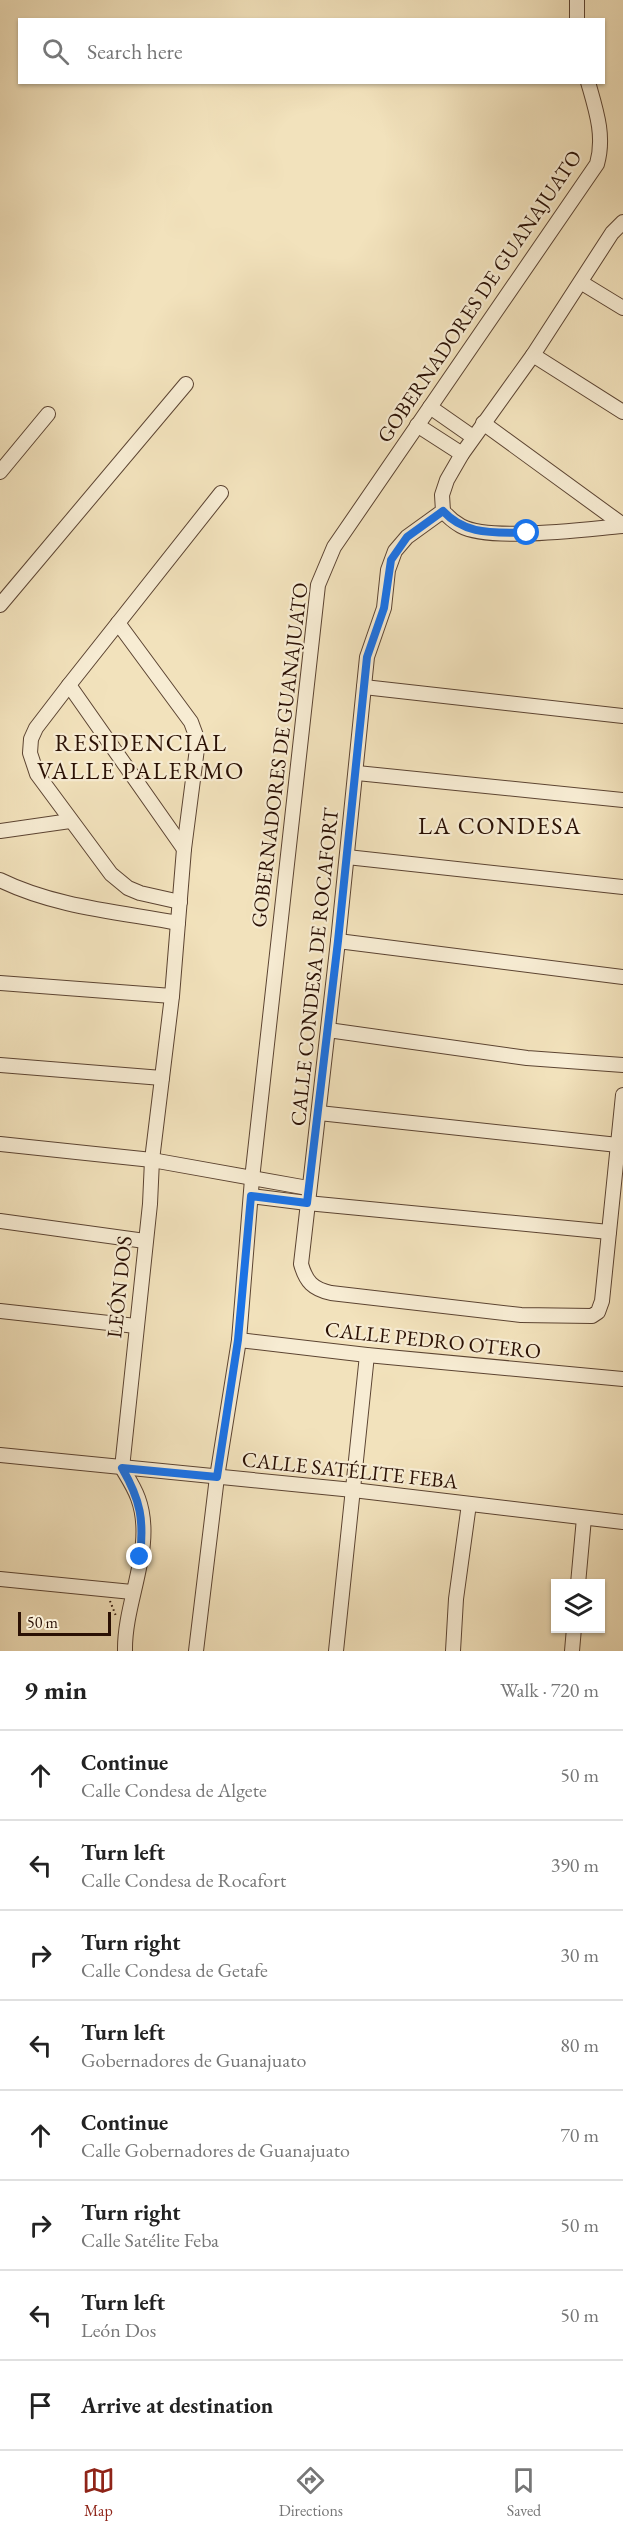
<!DOCTYPE html>
<meta charset="utf-8">
<style>
:root{--surface:#fff;--page:#f2f2f2;--text:#222;--muted:#767676;--line:#e0e0e0;--accent:#8f2418}
body{margin:0;font-family:"EB Garamond",serif;background:var(--page);color:var(--text)}
.controls{position:absolute;right:18px;bottom:18px;display:grid;overflow:hidden;border-radius:0px;box-shadow:0 2px 4px #0004}
.controls button{width:54px;height:54px;display:grid;place-items:center;padding:0;border:0;border-bottom:2px solid var(--line);background:var(--surface);color:var(--text);font:30px sans-serif}
.scale{position:absolute;left:18px;bottom:15px;width:93px;box-sizing:border-box;padding-left:6px;border:3px solid #2a1004;border-top:0;font-size:16px;line-height:21px;white-space:nowrap;color:#2a1004;-webkit-text-stroke:4px #f7ecd3;paint-order:stroke}
.stop{position:absolute;width:18px;height:18px;margin:-14px;border:4px solid #1a73e8;border-radius:50%;background:#fff}
.stop.end{background:#1a73e8;border-color:#fff;box-shadow:0 2px 6px #0008}
.list{margin:0;padding:0;list-style:none}
h2{display:flex;justify-content:space-between;align-items:center;height:78px;margin:0;padding:0 24px;font-size:26px}
h2 small{font-size:20px;font-weight:400;color:var(--muted)}
.list li{display:grid;grid-template-columns:39px 1fr auto;gap:18px;align-items:center;box-sizing:border-box;height:90px;padding:0 24px;border-top:2px solid var(--line)}
.list b{display:block;font-size:22px;white-space:nowrap}
.list p{margin:0;font-size:20px;white-space:nowrap;color:var(--muted)}
.list em{font-size:20px;font-style:normal;color:var(--muted)}
.icon{flex:none;width:33px;height:33px;fill:none;stroke:currentColor;stroke-width:2;stroke-linecap:round;stroke-linejoin:round}
.map{position:relative;flex:none;width:623px;height:1651px;overflow:hidden}
.search{position:absolute;background:var(--surface);box-shadow:0 2px 4px #0004;left:18px;right:18px;top:18px;height:66px;display:flex;align-items:center;gap:15px;box-sizing:border-box;padding:0 21px;border-radius:0px;color:var(--muted);font-size:22px}
.sheet{height:798px;background:var(--surface)}
nav{display:flex;justify-content:space-around;align-items:center;box-sizing:border-box;height:84px;border-top:2px solid var(--line);background:var(--surface);font-size:16px;color:var(--muted)}
nav a{display:grid;justify-items:center;gap:3px}
nav .on{color:var(--accent)}
.map>svg:first-child{display:block}
.lines{fill:none;stroke-linecap:round;stroke-linejoin:round}
.street-casing{stroke:#5c4432;stroke-width:16}
.path{stroke:#2a1004;stroke-width:2;stroke-dasharray:1.5 3;stroke-linecap:butt}
.street{stroke:#f7ecd3;stroke-width:14}
.route{stroke:#1a73e8;stroke-width:8}
.labels{text-anchor:middle;dominant-baseline:central;stroke-width:4.5;stroke-linejoin:round;paint-order:stroke}
.street-label{font-size:21px;fill:#2a1004;stroke:#f7ecd3}
.quarter-label{font-size:24px;letter-spacing:1.5px;fill:#2a1004;stroke:#f7ecd3}
</style>
<div class="map">
<svg width="623" height="1651" viewBox="0 0 623 1651">
<rect width="100%" height="100%" fill="#f2e2bc"/>
<filter id="stains"><feTurbulence type="fractalNoise" baseFrequency=".00333" numOctaves="4"/><feColorMatrix values="0 0 0 0 .2 0 0 0 0 .09 0 0 0 0 .02 0 0 0 .5 -.17"/></filter>
<radialGradient id="worn" r=".72"><stop offset=".6" stop-color="#630" stop-opacity="0"/><stop offset="1" stop-color="#630" stop-opacity=".3"/></radialGradient>
<g class="lines">
<defs>
<g id="street">
<polyline points="577,0 577,20"/>
<path d="M623 222 612 233 533 355 462 454 447 480 442 495 443 511 407 537 395 551 388 570 384 608 367 657 338 941 301 1264C306 1282 313 1289 331 1293L521 1315 592 1316 598 1312 602 1301 623 1095"/>
<polyline points="582,283 623,308"/>
<polyline points="533,355 623,412"/>
<polyline points="430,407 473,437"/>
<polyline points="483,423 623,525"/>
<polyline points="417,425 462,454"/>
<polyline points="0,472 48,414"/>
<path d="M443 511C448 517 454 522 461 526 490 542 586 529 623 526"/>
<polyline points="0,605 186,384"/>
<path d="M118 623 191 722 198 741 184 849 172 996 152 1160 150 1204 122 1468C128 1478 134 1487 138 1498 156 1547 124 1601 125 1651"/>
<polyline points="69,685 184,849"/>
<polyline points="364,687 623,716"/>
<polyline points="357,773 623,800"/>
<polyline points="0,831 70,821"/>
<polyline points="347,857 623,887"/>
<path d="M0 880C55 907 119 912 178 923"/>
<polyline points="180,902 140,893 128,888 111,874 37,774 30,753 31,739 36,728 69,685 221,493"/>
<polyline points="338,941 623,977"/>
<polyline points="0,983 172,996"/>
<polyline points="328,1030 527,1058 623,1065"/>
<polyline points="0,1065 162,1078"/>
<polyline points="319,1113 618,1145"/>
<polyline points="0,1144 152,1160 308,1188"/>
<polyline points="251,1196 307,1203 609,1232"/>
<polyline points="0,1221 145,1241"/>
<polyline points="0,1311 136,1326"/>
<polyline points="239,1340 367,1355 623,1379"/>
<polyline points="0,1455 353,1490 623,1522"/>
<polyline points="0,1579 132,1592"/>
<polyline points="578,1584 584,1518"/>
<path d="M196 1651 217 1477 239 1340 252 1179 318 585 334 547 597 164C605 136 596 110 588 82"/>
<polyline points="336,1651 367,1355"/>
<polyline points="453,1651 456,1599 469,1504"/>
<polyline points="572,1651 574,1628"/>
</g>
</defs>
<use href="#street" class="street-casing"/>
<polyline class="path" points="110,1601 116,1616"/>
<use href="#street" class="street"/>
</g>
<g class="lines">
<path class="route" d="M140 1557C144 1520 141 1501 122 1468L217 1477 238 1340 251 1196 307 1203 338 941 367 657 384 608 391 560 407 537 443 511C466 536 495 532 527 533"/>
</g>
<g class="labels">
<g class="street-label">
<text transform="translate(479 296) rotate(-56)">GOBERNADORES DE GUANAJUATO</text>
<text transform="translate(279 755) rotate(-83)">GOBERNADORES DE GUANAJUATO</text>
<text transform="translate(314 967) rotate(-84)">CALLE CONDESA DE ROCAFORT</text>
<text transform="translate(119 1287) rotate(-84)">LEÓN DOS</text>
<text transform="translate(433 1340) rotate(6)">CALLE PEDRO OTERO</text>
<text transform="translate(350 1470) rotate(6)">CALLE SATÉLITE FEBA</text>
</g>
<g class="quarter-label">
<text x="141" y="742">RESIDENCIAL<tspan x="141" dy="28">VALLE PALERMO</tspan></text>
<text x="500" y="825">LA CONDESA</text>
</g>
</g>
<rect width="100%" height="100%" filter="url(#stains)"/>
<rect width="100%" height="100%" fill="url(#worn)"/>
</svg>
<div class="controls">
<button><svg class="icon" aria-label="layers" viewBox="0 0 24 24"><path d="M12 4l9 5-9 5-9-5zM3 14l9 5 9-5"/></svg></button>
</div>
<div class="scale">50 m</div>
<div class="stop" style="left:527px;top:533px"></div>
<div class="stop end" style="left:140px;top:1557px"></div>
<div class="search"><svg class="icon" aria-label="search" viewBox="0 0 24 24"><circle cx="10" cy="10" r="6"/><path d="M15 15l6 6"/></svg>Search here</div>
</div>
<section class="sheet">
<h2>9 min<small>Walk · 720 m</small></h2>
<ul class="list">
<li><svg class="icon" aria-label="ahead" viewBox="0 0 24 24"><path d="M12 20V5M6 11l6-6 6 6"/></svg><div><b>Continue</b><p>Calle Condesa de Algete</p></div><em>50 m</em></li>
<li><svg class="icon" aria-label="left" viewBox="0 0 24 24"><path d="M17 20v-9H6M10 6l-5 5 5 5"/></svg><div><b>Turn left</b><p>Calle Condesa de Rocafort</p></div><em>390 m</em></li>
<li><svg class="icon" aria-label="right" viewBox="0 0 24 24"><path d="M7 20v-9h11M14 6l5 5-5 5"/></svg><div><b>Turn right</b><p>Calle Condesa de Getafe</p></div><em>30 m</em></li>
<li><svg class="icon" aria-label="left" viewBox="0 0 24 24"><path d="M17 20v-9H6M10 6l-5 5 5 5"/></svg><div><b>Turn left</b><p>Gobernadores de Guanajuato</p></div><em>80 m</em></li>
<li><svg class="icon" aria-label="ahead" viewBox="0 0 24 24"><path d="M12 20V5M6 11l6-6 6 6"/></svg><div><b>Continue</b><p>Calle Gobernadores de Guanajuato</p></div><em>70 m</em></li>
<li><svg class="icon" aria-label="right" viewBox="0 0 24 24"><path d="M7 20v-9h11M14 6l5 5-5 5"/></svg><div><b>Turn right</b><p>Calle Satélite Feba</p></div><em>50 m</em></li>
<li><svg class="icon" aria-label="left" viewBox="0 0 24 24"><path d="M17 20v-9H6M10 6l-5 5 5 5"/></svg><div><b>Turn left</b><p>León Dos</p></div><em>50 m</em></li>
<li><svg class="icon" aria-label="arrive" viewBox="0 0 24 24"><path d="M6 21V4h12l-3 4 3 4H6"/></svg><div><b>Arrive at destination</b></div></li>
</ul>
</section>
<nav>
<a class="on"><svg class="icon" aria-label="map" viewBox="0 0 24 24"><path d="M3 6l6-2 6 2 6-2v14l-6 2-6-2-6 2zM9 4v14M15 6v14"/></svg>Map</a>
<a><svg class="icon" aria-label="directions" viewBox="0 0 24 24"><path d="M12 3l9 9-9 9-9-9zM9 14v-3h6M13 9l2 2-2 2"/></svg>Directions</a>
<a><svg class="icon" aria-label="saved" viewBox="0 0 24 24"><path d="M7 4h10v16l-5-4-5 4z"/></svg>Saved</a>
</nav>
